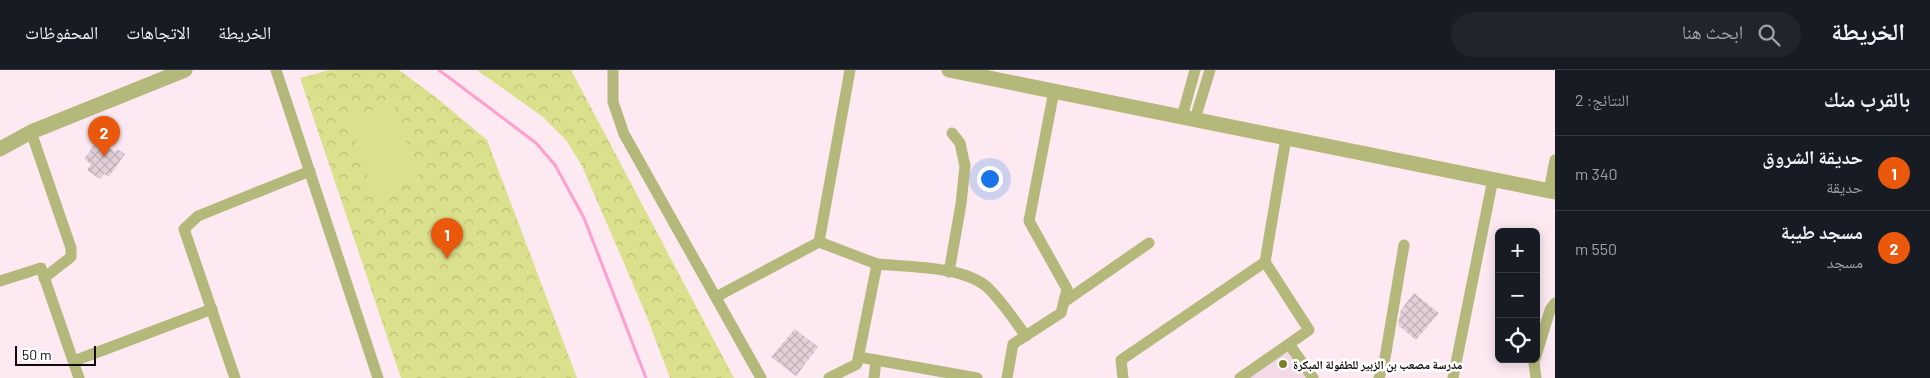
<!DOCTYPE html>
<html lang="ar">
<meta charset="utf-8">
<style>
:root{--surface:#171b24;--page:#20242c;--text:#f1f3f6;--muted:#9ea1a6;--line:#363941;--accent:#ea580c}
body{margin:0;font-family:Barlow,"Noto Naskh Arabic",sans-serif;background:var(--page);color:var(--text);direction:rtl}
.controls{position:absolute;right:15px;bottom:15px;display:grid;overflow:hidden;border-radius:8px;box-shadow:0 2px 12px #0003}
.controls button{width:45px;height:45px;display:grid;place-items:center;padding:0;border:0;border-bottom:1px solid var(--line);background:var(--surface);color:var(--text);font:25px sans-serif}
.scale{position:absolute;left:15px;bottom:12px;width:81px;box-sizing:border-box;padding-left:5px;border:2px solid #100a0d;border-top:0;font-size:14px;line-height:18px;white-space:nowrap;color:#100a0d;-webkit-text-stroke:4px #fff;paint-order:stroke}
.you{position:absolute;left:989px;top:108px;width:18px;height:18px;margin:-12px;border:4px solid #fff;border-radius:50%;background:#1a73e8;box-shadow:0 0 0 8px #1a73e833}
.badge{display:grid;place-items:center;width:32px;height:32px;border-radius:50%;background:var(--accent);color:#fff;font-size:16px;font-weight:700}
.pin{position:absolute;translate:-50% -41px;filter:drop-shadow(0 1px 2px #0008)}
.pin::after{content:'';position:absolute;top:26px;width:18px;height:15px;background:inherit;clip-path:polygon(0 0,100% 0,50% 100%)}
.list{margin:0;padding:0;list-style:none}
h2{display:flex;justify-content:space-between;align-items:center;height:65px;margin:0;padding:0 20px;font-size:21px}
h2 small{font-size:16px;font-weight:400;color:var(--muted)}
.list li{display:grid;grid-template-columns:32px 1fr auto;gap:15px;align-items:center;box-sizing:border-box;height:75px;padding:0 20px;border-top:1px solid var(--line)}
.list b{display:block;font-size:19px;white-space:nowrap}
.list p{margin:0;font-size:16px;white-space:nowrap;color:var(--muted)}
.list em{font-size:16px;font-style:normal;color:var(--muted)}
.icon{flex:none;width:28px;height:28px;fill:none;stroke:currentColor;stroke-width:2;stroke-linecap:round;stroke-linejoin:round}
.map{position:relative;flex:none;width:1555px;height:308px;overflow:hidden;direction:ltr}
header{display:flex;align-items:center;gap:30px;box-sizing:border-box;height:70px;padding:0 25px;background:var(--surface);border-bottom:1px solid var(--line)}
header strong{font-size:24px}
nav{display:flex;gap:28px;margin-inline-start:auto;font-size:18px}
.search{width:350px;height:45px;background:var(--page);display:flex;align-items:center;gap:12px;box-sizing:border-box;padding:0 18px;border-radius:28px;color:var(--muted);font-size:19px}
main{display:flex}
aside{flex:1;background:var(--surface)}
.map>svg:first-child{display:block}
.built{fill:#f4dae7}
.park{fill:url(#park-crowns)}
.garden{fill:#dbe08c}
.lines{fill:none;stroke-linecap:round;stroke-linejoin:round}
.stream{stroke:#fd9fd0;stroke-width:3}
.building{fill:url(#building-cross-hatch)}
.minor{stroke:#b4b87a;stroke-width:11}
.tertiary{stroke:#b4b87a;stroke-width:15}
.poi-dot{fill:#7c7f29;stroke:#fff;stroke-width:2}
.labels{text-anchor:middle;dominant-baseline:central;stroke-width:5;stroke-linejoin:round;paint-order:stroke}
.poi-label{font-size:12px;font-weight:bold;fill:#100a0d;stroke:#fff;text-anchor:start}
</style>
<header>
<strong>الخريطة</strong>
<div class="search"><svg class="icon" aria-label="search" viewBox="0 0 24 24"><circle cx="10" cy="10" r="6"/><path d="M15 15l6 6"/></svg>ابحث هنا</div>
<nav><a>الخريطة</a><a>الاتجاهات</a><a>المحفوظات</a></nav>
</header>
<main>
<aside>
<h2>بالقرب منك<small>النتائج: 2</small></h2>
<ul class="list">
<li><span class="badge">1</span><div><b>حديقة الشروق</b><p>حديقة</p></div><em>340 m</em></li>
<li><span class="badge">2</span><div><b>مسجد طيبة</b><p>مسجد</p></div><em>550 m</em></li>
</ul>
</aside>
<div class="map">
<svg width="1555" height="308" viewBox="0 0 1555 308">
<defs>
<pattern id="park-crowns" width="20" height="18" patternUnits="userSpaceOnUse" patternTransform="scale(1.25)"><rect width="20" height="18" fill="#dbe08c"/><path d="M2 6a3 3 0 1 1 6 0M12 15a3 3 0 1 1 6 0" fill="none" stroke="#bbbf78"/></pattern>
<pattern id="building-cross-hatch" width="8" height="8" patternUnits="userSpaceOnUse" patternTransform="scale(1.25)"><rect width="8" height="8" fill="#e2cfd8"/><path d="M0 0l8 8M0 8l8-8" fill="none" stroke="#c1b0b8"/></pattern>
</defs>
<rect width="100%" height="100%" fill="#fce9f1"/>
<polygon class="built" points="1289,280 1308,308 1247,308"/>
<g class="park">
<polygon points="329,0 399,0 438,29 487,70 577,308 401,308 300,8"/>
<polygon points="477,0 571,0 734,308 670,308 645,242 582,96 566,70 543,47"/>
</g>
<polygon class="garden" points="393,33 419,109 374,124 347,48"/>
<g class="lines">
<polyline class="stream" points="439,0 536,73 555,95 584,148 646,308"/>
</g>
<g class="building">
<polygon points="98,70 115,82 117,79 125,84 109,107 104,104 100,109 87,100 91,94 84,89"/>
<polygon points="1414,223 1439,243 1416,270 1398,255 1401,240"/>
<polygon points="795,259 818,277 796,306 771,287"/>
</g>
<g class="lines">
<g class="minor">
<polyline points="276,0 378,308"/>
<polyline points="613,0 613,32 624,64 761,308"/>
<polyline points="1182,47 1195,0"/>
<polyline points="1195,49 1210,0"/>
<polyline points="31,62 71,178 71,187 44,208"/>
<polyline points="1549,121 1555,90"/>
<polyline points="819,172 877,194 857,294 829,308"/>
<polyline points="1265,192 1286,68"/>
<path d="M877 194C909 197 963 196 987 217 1002 231 1014 250 1026 266"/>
<polyline points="949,202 961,134 965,96 960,73 952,63"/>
<polyline points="0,211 41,198 79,308"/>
<polyline points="716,227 819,172 850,0"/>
<polyline points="1064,232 1149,173"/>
<polyline points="1289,274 1313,308"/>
<polyline points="1536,286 1550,240 1555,233"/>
<polyline points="859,287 977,308"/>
<polyline points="1535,289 1534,293 1536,308"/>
<polyline points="74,291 212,239"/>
<polyline points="235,308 184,159 198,146 310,101"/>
<polyline points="874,308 876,290"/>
<polyline points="1007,308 1013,274 1061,243 1067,219 1029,151 1054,21"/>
<polyline points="1123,308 1121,290 1265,192 1309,260 1240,308"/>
<polyline points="1379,308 1385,288 1404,175"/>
<polyline points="1453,308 1493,109"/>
</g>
<g class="tertiary">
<polyline points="949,0 1555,122"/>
<polyline points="0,79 31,62 185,0"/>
</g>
</g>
<circle class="poi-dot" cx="1283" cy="294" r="5"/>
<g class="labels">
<g class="poi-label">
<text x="1293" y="294">مدرسة مصعب بن الزبير للطفولة المبكرة</text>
</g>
</g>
</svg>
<div class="controls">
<button>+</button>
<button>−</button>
<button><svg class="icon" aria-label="locate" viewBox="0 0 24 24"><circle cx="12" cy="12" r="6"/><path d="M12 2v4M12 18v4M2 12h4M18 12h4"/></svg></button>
</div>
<div class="scale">50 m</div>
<div class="you"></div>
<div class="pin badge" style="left:447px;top:189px">1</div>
<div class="pin badge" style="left:104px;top:87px">2</div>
</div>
</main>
